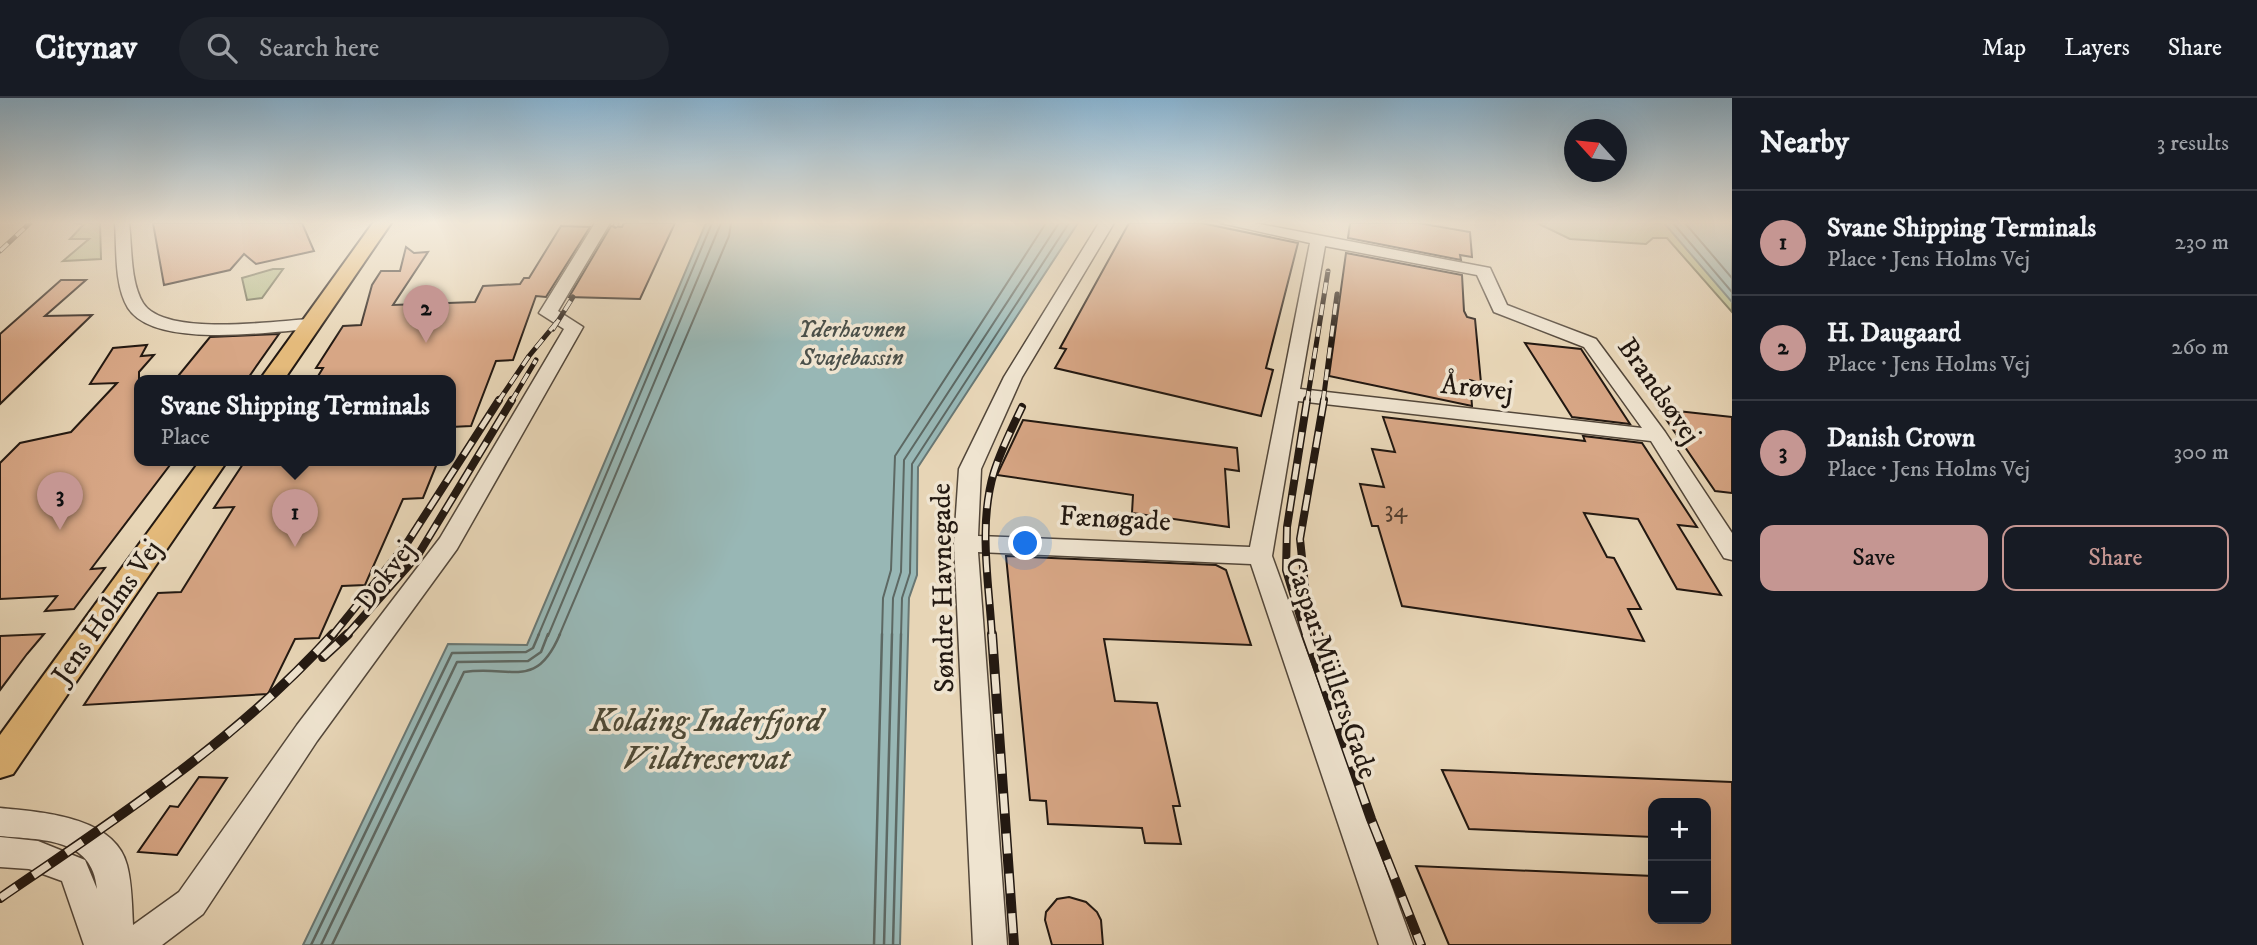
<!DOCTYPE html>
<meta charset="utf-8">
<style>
:root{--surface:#171b24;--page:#20242c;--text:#f1f3f6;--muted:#9ea1a6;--line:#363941;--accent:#c59692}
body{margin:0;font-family:"IM FELL DW Pica",serif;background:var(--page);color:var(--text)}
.controls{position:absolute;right:21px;bottom:21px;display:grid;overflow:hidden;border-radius:14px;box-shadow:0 7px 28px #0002}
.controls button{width:63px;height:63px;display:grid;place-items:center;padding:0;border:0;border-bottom:2px solid var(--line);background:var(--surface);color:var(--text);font:35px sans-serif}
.compass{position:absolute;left:1564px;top:21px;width:63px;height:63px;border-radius:50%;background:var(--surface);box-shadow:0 7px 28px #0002;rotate:297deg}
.you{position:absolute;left:1026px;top:446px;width:24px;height:24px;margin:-18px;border:5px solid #fff;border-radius:50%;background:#1a73e8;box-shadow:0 0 0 10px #1a73e833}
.badge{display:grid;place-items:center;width:46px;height:46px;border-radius:50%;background:var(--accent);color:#111;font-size:23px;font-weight:700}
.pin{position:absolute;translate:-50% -58px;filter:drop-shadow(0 2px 4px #0008)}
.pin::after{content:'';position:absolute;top:37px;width:24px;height:21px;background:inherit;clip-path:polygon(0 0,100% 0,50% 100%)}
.popup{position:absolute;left:134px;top:277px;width:322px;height:91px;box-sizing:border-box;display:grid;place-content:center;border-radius:14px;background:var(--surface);filter:drop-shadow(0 2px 5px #0005);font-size:23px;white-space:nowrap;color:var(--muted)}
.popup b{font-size:26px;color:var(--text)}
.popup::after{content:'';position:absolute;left:50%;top:100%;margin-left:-14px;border:14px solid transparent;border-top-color:var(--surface)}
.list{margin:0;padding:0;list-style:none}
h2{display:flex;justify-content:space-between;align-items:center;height:91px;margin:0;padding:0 28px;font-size:30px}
h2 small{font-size:23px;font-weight:400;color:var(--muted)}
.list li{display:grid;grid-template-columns:46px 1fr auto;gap:21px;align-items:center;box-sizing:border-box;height:105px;padding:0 28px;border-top:2px solid var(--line)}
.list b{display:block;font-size:26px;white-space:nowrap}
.list p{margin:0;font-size:23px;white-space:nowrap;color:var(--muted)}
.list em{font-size:23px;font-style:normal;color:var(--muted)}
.actions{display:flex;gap:14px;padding:21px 28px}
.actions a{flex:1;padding:16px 0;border:2px solid var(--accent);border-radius:14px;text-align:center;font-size:24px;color:var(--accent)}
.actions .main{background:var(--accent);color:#111}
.icon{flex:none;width:38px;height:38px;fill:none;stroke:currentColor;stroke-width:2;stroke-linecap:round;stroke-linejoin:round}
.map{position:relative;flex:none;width:1732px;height:847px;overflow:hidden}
header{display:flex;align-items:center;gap:42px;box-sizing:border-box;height:98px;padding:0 35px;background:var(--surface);border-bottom:2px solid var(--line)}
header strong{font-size:33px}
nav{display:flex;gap:38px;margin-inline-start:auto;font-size:24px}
.search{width:490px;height:63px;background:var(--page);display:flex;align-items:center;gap:18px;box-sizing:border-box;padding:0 24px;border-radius:38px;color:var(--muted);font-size:26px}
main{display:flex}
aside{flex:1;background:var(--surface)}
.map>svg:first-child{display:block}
.green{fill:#b7bd8d;stroke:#6c6a4f;stroke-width:2}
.water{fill:#98b7b5;stroke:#697773;stroke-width:2}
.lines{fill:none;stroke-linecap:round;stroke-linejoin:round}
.shore-far1{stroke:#5d6863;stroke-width:2}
.shore{stroke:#5d6863;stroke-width:2.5}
.building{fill:#d7a685;stroke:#221811;stroke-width:2}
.minor-casing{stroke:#53473a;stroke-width:3}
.major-casing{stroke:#221811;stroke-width:4}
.minor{fill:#efe4d0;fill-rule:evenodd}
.major{fill:#e4ba7b;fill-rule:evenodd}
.rail-far2-casing{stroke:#221811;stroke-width:5}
.rail-far1-casing{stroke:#221811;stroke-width:8}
.rail-casing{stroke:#221811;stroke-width:10}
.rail-far2{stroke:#efe4d0;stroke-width:3.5;stroke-dasharray:11;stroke-linecap:butt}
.rail-far1{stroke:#efe4d0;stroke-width:5;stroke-dasharray:16;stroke-linecap:butt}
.rail{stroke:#efe4d0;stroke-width:7;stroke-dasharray:20;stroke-linecap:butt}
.labels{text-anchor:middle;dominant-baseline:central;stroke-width:7;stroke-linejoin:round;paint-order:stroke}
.far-water-label{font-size:24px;font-style:italic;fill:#4b504a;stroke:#efe4d0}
.number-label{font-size:24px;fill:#4f3c2e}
.street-label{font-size:28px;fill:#221811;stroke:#efe4d0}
.near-park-label{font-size:33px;font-style:italic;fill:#4f4a36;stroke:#efe4d0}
</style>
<header>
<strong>Citynav</strong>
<div class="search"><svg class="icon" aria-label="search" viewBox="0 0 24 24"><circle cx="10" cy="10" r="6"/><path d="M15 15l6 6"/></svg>Search here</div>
<nav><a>Map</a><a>Layers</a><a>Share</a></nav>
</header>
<main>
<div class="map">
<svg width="1732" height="847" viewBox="0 0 1732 847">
<rect width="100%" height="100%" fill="#e7d5b6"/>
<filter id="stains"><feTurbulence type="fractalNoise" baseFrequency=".00286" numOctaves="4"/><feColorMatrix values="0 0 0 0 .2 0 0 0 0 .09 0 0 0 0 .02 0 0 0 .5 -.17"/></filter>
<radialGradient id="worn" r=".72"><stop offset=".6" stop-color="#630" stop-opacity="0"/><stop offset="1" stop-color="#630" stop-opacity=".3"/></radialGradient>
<g class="green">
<polygon points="73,125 100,125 101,161 63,163 89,141 70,141 84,126"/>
<polygon points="1537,125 1732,125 1732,214 1667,140 1653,140 1646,146 1570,141"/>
<polygon points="273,171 283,171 262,200 247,202 242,180"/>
</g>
<g class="water">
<polygon points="706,125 1078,125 918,369 917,477 909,500 900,847 303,847 448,546 527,547"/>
<polygon points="1664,125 1732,125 1732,204"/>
</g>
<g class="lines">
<g class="shore-far1">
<polyline points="1673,125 1732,194"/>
<polyline points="1685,125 1732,180"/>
<polyline points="538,538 712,125"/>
<polyline points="548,538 721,125"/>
<polyline points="559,538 729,138 731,125"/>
<polyline points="882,538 883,500 891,472 895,358 1046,125"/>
<polyline points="892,538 893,500 901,474 904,362 1059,125"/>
<polyline points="901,538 902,500 910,475 912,366 1069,125"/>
</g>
<g class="shore">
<polyline points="311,847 452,555 526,554 533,550 539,536"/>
<polyline points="321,847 457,564 528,563 541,554 548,536"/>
<path d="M332 847 464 574C512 567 536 593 560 536"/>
<polyline points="874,847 882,536"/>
<polyline points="884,847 892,536"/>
<polyline points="893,847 901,536"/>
</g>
</g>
<g class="building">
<polygon points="153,125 302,125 314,153 256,166 244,156 230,172 164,187"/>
<polygon points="624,125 675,125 640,201 569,199 611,128 622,129"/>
<polygon points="1129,125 1201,125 1298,145 1266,270 1273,272 1261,318 1055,270 1066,251 1060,250"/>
<polygon points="1350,125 1418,125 1470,134 1472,159 1460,157 1461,162 1348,140"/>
<polygon points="561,128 590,129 546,199 536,198 513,262 496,263 471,328 451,329 451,283 315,283 323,270 316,270 343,228 361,227 372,187 381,173 400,173 406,149 414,155 428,154 393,207 475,204 483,188 520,186 524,180 529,180"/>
<polygon points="1346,155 1462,177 1464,213 1467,219 1475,221 1481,285 1470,282 1472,308 1329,278"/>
<polygon points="61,182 86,182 45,218 92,217 0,306 0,236"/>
<polygon points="279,236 246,283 174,283 210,239"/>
<polygon points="1525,245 1581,251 1630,326 1572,319"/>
<polygon points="147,247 141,258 154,257 139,274 139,363 173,363 91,471 105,470 74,511 45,513 57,498 0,501 0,365 20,345 71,334 117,285 90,286 113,250"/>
<polygon points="1659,311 1732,319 1732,395 1715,393"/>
<polygon points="1383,319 1585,343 1583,338 1642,345 1697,429 1678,427 1721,497 1677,491 1638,421 1584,415 1607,459 1614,460 1641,511 1628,511 1644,543 1402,508 1378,428 1372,428 1360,386 1384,389 1372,351 1395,354"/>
<polygon points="1023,322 1237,350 1239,373 1225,371 1229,429 1132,415 1133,397 997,377"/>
<polygon points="245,363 438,363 423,400 403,401 365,487 342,488 319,540 295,541 268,596 84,607 158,495 181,494 234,409 214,410"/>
<polygon points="1006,458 1216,467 1226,472 1251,547 1104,541 1115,603 1157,605 1180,708 1173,708 1181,746 1145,745 1142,730 1048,726 1046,703 1030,702"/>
<polygon points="44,536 27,556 0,592 0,538"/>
<polygon points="1442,672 1732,684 1732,847 1449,847 1416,768 1653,778 1653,821 1706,821 1706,705 1653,705 1653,739 1469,731"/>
<polygon points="199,679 227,680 177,757 138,754 170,708 178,709"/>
<polygon points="1069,799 1086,804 1097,814 1101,822 1103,847 1052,847 1045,822 1046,814 1057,801"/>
</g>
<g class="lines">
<defs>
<g id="minor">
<path d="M115 125H129C132 149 130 184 143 205 164 239 274 223 310 221L319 226 310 231C268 234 154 251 128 210 114 187 117 151 115 125Z"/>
<path d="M595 125H610L558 213 583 229 457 451 317 643 203 816 162 847H84L62 783 29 771 0 769V739L38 743 85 762 97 791C93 739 40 742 0 738V710C40 714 115 718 127 767 132 786 132 809 133 827L179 794 297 627 440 440 564 231 539 215Z"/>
<path d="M1099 125H1114L1022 279 981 371 978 438 1250 449 1310 145 1221 125H1254L1490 170 1507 207 1596 241 1665 334 1732 435V462L1724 460 1651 343 1298 303 1272 458 1413 847H1379L1251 466 978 454 1007 847H973L954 445 959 371 1004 279ZM1325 148 1477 177 1494 214 1584 249 1642 330 1300 291Z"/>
</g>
<g id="major">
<polygon points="373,125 391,125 283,283 259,283"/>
<polygon points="200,363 227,363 13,676 0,680 0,637"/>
</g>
</defs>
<use href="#minor" class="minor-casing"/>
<use href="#major" class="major-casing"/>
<use href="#minor" class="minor"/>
<use href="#major" class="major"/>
<defs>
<g id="rail-far2">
<polyline points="615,128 617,125"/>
<polyline points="0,153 30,125"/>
<polyline points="553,231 573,199"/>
<polyline points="498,304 529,258 557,224"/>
<polyline points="511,304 536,262"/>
<polyline points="1307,304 1328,173"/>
<polyline points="1323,304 1337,196"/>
</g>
<g id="rail-far1">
<polyline points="332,538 407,445 499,302"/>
<polyline points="346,538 418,457 512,302"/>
<path d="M992 538C989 485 978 427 994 374 1001 352 1012 330 1022 309"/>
<polyline points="1306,538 1286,472 1287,429 1307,302"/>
<polyline points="1319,538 1305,488 1300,441 1324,302"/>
</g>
<g id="rail">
<polyline points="992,536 1014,847"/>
<polyline points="1306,536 1371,721 1421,847"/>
<polyline points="1318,536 1344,622"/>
<polyline points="323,559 348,536"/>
<path d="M0 800C117 720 237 642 333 536"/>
</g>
</defs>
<use href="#rail-far2" class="rail-far2-casing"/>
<use href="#rail-far1" class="rail-far1-casing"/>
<use href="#rail" class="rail-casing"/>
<use href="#rail-far2" class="rail-far2"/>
<use href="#rail-far1" class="rail-far1"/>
<use href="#rail" class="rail"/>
</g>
<linearGradient id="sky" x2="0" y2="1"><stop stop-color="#88b5d4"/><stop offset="0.51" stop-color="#f4ecde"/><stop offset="1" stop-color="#f4ecde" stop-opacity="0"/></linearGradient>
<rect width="1732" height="244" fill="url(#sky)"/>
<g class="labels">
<g class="far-water-label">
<text x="852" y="232">Yderhavnen<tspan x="852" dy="28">Svajebassin</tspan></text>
</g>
<g class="number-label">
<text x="1396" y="412">34</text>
</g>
<g class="street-label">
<text transform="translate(1477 290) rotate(6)">Årøvej</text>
<text transform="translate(1659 293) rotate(55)">Brandsøvej</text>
<text transform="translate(1115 421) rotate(3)">Fænøgade</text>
<text transform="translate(385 478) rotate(-53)">Dokvej</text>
<text transform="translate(943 490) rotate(-91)">Søndre Havnegade</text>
<text transform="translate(107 514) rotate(-55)">Jens Holms Vej</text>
<text transform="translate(1331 570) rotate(71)">Caspar Müllers Gade</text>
</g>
<g class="near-park-label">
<text x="706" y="623">Kolding Inderfjord<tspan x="706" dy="38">Vildtreservat</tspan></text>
</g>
</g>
<rect width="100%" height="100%" filter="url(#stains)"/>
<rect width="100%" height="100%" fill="url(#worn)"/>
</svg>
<div class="controls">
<button>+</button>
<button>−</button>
</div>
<svg class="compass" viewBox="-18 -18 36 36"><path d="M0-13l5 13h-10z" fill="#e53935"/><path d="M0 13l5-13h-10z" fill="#9ea1a6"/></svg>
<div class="you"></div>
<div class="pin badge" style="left:295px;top:449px">1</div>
<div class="popup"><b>Svane Shipping Terminals</b>Place</div>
<div class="pin badge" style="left:426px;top:245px">2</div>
<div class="pin badge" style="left:60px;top:432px">3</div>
</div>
<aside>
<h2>Nearby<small>3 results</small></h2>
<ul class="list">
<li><span class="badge">1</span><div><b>Svane Shipping Terminals</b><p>Place · Jens Holms Vej</p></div><em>230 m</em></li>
<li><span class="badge">2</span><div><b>H. Daugaard</b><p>Place · Jens Holms Vej</p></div><em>260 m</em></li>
<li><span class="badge">3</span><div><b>Danish Crown</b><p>Place · Jens Holms Vej</p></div><em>300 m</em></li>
</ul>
<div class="actions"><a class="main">Save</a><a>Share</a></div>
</aside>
</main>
